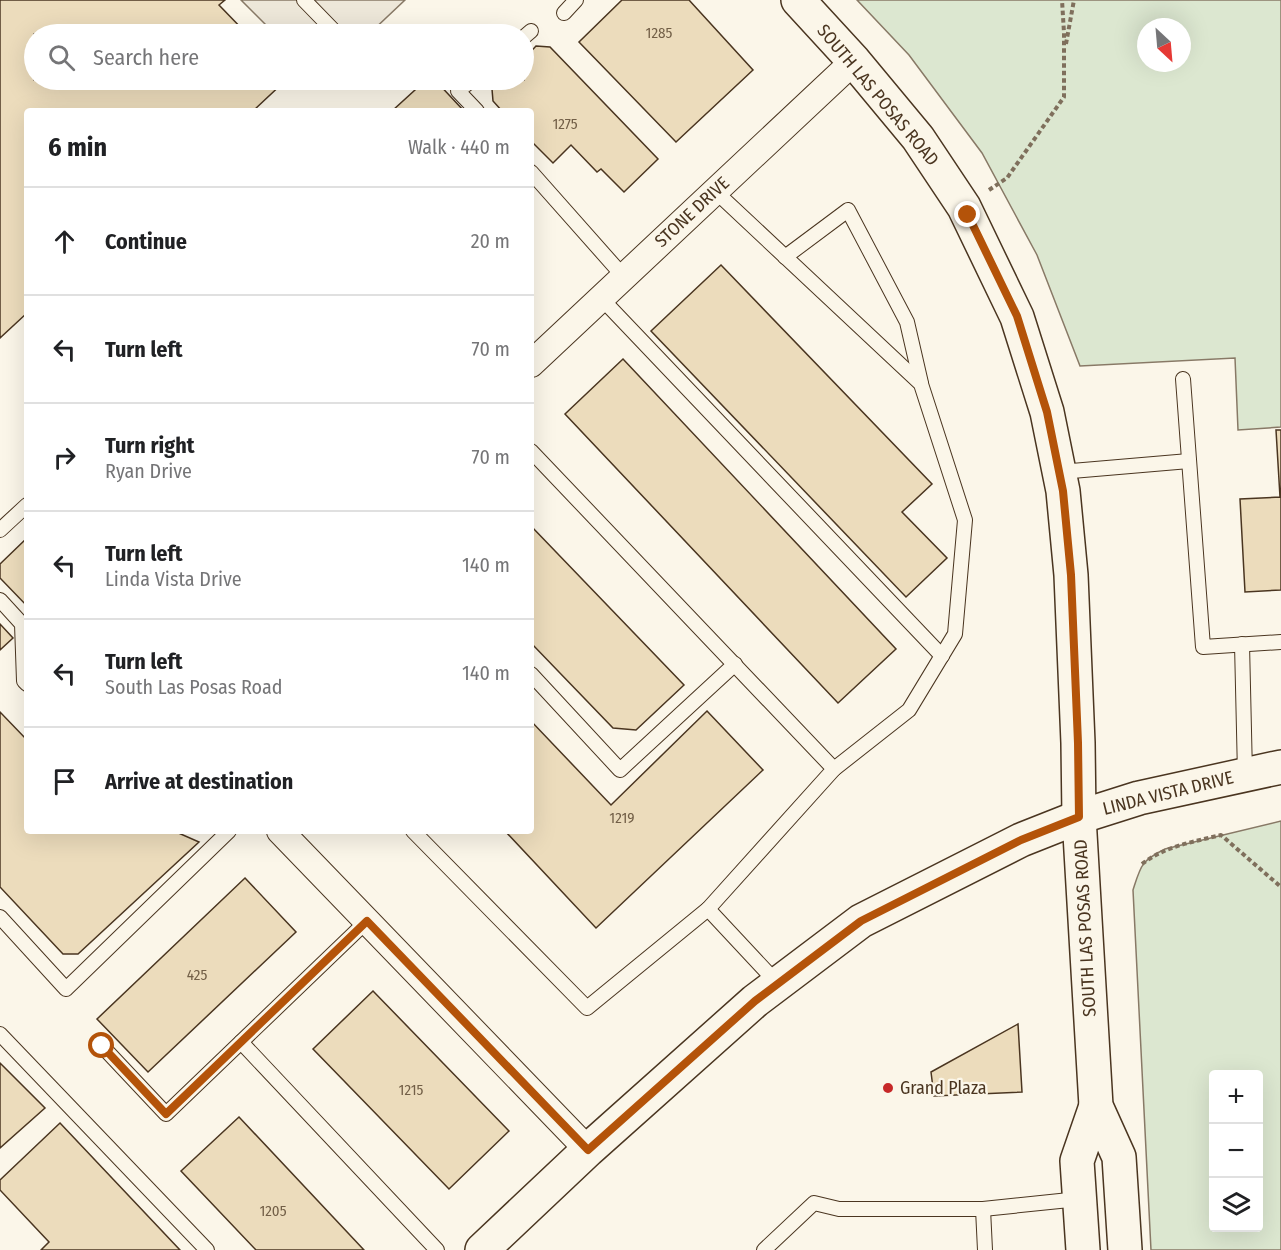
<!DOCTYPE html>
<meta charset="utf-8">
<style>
:root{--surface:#fff;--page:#f2f2f2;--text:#202124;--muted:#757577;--line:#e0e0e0}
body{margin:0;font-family:"Fira Sans Condensed",sans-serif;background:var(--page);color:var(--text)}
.controls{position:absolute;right:18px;bottom:18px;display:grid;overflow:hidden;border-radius:6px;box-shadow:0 6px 24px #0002}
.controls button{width:54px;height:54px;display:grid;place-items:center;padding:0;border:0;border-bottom:2px solid var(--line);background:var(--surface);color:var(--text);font:30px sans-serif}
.compass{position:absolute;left:1137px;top:18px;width:54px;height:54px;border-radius:50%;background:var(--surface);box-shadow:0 6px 24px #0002;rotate:154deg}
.stop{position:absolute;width:18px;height:18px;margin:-14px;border:4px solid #b45309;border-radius:50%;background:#fff}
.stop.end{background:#b45309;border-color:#fff;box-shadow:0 2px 6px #0008}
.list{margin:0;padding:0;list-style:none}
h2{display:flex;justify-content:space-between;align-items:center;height:78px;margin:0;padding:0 24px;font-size:26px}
h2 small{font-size:20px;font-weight:400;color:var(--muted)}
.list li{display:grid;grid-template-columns:39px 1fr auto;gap:18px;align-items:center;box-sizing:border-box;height:108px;padding:0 24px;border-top:2px solid var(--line)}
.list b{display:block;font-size:22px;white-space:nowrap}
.list p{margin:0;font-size:20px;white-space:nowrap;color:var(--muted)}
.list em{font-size:20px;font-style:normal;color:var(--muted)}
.icon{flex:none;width:33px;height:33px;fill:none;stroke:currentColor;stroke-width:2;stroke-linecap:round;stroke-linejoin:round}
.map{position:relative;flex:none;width:1281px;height:1250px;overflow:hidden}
.search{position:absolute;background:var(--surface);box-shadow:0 6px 24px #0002;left:24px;top:24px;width:510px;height:66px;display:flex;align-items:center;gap:15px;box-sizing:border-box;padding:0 21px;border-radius:33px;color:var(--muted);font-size:22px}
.panel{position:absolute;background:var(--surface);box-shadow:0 6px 24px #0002;left:24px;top:108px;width:510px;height:726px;border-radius:6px}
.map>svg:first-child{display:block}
.green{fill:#dce7d0;stroke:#887966;stroke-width:1.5;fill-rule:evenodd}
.parking{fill:#ede7d9;stroke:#887966;stroke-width:1.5}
.building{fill:#ecdcbc;stroke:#4a3520;stroke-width:1.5}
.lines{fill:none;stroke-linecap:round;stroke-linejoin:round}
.lane-casing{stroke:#4a3520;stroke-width:16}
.street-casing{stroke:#4a3520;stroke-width:28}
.secondary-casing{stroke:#4a3520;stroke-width:36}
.path{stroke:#7f6f5c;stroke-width:4;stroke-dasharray:4.5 3;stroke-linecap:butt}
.lane{stroke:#fbf6e9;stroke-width:14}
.street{stroke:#fbf6e9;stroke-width:26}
.secondary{stroke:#fbf6e9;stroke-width:33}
.route{stroke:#b45309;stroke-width:8}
.poi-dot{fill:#c62828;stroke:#fbf6e9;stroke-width:2}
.labels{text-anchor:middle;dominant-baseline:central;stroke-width:4.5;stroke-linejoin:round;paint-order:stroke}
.number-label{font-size:15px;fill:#725f47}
.street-label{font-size:18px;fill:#4a3520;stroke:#fbf6e9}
.poi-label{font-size:18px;fill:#4a3520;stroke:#fbf6e9;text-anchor:start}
</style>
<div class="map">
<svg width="1281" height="1250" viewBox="0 0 1281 1250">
<rect width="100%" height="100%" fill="#fbf6e9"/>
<g class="green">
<path d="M857 0H1281V427L1238 430 1235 358 1080 366 1037 255 982 153 909 55ZM1146 27H1182V63H1146Z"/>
<path d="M1281 821V1250H1151L1133 890C1141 865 1141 861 1165 849ZM1214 1074H1258V1228H1214Z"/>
</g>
<polygon class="parking" points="241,0 405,0 369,34 275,34"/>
<g class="building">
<polygon points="0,0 225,0 219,5 247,34 34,34 34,80 286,80 253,111 27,111 27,313 0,338"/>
<polygon points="622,0 689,0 753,70 676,142 579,42"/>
<polygon points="536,46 550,47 658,159 624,192 601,169 597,172 571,145 553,163 531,141 531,111 502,111 493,101 492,89 502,80 524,80 524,59"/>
<polygon points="426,80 435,80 464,111 392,111"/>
<polygon points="721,265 932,484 902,512 947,558 906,597 651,331"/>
<polygon points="623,359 896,649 838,703 565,414"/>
<polygon points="1276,430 1281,430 1281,590 1245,592 1240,499 1280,497"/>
<polygon points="531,526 684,685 636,730 613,728 531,643"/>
<polygon points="27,538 27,606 0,578 0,564"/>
<polygon points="0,624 13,638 0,650"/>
<polygon points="707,711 763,770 596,928 505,831 531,831 531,721 611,805"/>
<polygon points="0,712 27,740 27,831 174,831 199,842 78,954 63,954 0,887"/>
<polygon points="245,878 296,932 148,1072 97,1019"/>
<polygon points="373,991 509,1131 449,1189 313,1049"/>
<polygon points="1018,1024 1022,1092 934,1096 931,1072"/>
<polygon points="0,1063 45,1108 0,1148"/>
<polygon points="239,1117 364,1250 256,1250 181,1171"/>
<polygon points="60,1123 180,1250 41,1250 49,1242 0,1190 0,1180"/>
</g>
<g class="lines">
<defs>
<g id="lane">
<polyline points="304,0 337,34"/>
<polyline points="564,13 576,0"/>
<polyline points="524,37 531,31"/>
<polyline points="472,80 458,91 477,111"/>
<polyline points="531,172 624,277"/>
<polyline points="715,191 921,384 965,520 955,634 909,710 834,769"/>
<polyline points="785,257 848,210 907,322 921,383"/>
<polyline points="601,298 942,656"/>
<polyline points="1183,379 1203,647 1281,642"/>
<polyline points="531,451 834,769 708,909"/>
<polyline points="1060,472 1189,461"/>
<polyline points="0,530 27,505"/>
<polyline points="0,600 22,624 24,681 27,684"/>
<polyline points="1242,644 1245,774"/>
<polyline points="531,674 620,770 735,664"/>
<polyline points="413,831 587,1008 708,909 778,984"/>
<polyline points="0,917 66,989 229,831"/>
<polyline points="367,921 241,1042 437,1250"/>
<polyline points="0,1034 207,1250"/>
<polyline points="102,1046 166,1114 241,1042"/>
<polyline points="983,1209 985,1250"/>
<polyline points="764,1250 814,1203 839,1209 983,1209 1079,1199"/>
</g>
<g id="street">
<polyline points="531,364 854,61"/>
<polyline points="280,831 588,1150"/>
</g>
<g id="secondary">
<polyline points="798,0 854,61 918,138 964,207 1017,317 1047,412 1063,491 1071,575 1078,743 1079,817 1096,1106 1119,1157 1125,1250"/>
<polyline points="482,1250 588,1150 755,1001 861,921 1021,840 1079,817 1139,798 1281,767"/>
<polyline points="1083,1250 1077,1161 1096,1106"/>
</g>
</defs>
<use href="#lane" class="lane-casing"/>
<use href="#street" class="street-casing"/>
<use href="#secondary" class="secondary-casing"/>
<g class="path">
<polyline points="1066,44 1074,0"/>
<polyline points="989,190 1007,178 1064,97 1064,33 1062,0"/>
<path d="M1142 864C1165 846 1193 842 1221 835L1281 887"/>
</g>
<use href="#lane" class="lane"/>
<use href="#street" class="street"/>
<use href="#secondary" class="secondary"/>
</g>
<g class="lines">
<polyline class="route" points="102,1046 166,1114 367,921 588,1150 755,1001 861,921 1021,840 1079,817 1078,743 1071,575 1063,491 1047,412 1017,316 968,215"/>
</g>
<circle class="poi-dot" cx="888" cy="1088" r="6"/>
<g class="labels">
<g class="number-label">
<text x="659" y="33">1285</text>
<text x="565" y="124">1275</text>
<text x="622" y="818">1219</text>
<text x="197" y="975">425</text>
<text x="411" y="1090">1215</text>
<text x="273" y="1211">1205</text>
</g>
<g class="street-label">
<text transform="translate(878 95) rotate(50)">SOUTH LAS POSAS ROAD</text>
<text transform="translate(692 212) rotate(-43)">STONE DRIVE</text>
<text transform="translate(1168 793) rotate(-14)">LINDA VISTA DRIVE</text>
<text transform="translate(1085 928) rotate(-93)">SOUTH LAS POSAS ROAD</text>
</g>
<g class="poi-label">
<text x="900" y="1088">Grand Plaza</text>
</g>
</g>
</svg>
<div class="controls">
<button>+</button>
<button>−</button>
<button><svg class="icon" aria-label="layers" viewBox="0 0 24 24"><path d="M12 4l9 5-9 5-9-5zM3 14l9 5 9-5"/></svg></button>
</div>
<svg class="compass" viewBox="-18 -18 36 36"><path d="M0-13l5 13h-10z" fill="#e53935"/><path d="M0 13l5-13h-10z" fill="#757577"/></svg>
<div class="stop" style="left:102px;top:1046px"></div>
<div class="stop end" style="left:968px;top:215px"></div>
<div class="search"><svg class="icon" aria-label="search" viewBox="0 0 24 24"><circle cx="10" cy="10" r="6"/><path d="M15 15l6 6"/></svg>Search here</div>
<section class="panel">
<h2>6 min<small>Walk · 440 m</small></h2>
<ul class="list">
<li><svg class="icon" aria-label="ahead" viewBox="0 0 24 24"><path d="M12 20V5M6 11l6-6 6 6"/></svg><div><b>Continue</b></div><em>20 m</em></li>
<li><svg class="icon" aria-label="left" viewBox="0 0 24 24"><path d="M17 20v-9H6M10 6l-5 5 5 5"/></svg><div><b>Turn left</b></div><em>70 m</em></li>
<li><svg class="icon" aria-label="right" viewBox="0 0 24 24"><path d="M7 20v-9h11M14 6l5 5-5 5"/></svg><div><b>Turn right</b><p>Ryan Drive</p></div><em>70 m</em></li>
<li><svg class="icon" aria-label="left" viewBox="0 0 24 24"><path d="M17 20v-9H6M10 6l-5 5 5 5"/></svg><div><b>Turn left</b><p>Linda Vista Drive</p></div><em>140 m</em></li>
<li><svg class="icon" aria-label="left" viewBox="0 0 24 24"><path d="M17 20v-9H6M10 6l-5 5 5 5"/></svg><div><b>Turn left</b><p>South Las Posas Road</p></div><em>140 m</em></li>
<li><svg class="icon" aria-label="arrive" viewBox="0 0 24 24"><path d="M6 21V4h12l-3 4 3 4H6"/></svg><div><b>Arrive at destination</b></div></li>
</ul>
</section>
</div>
